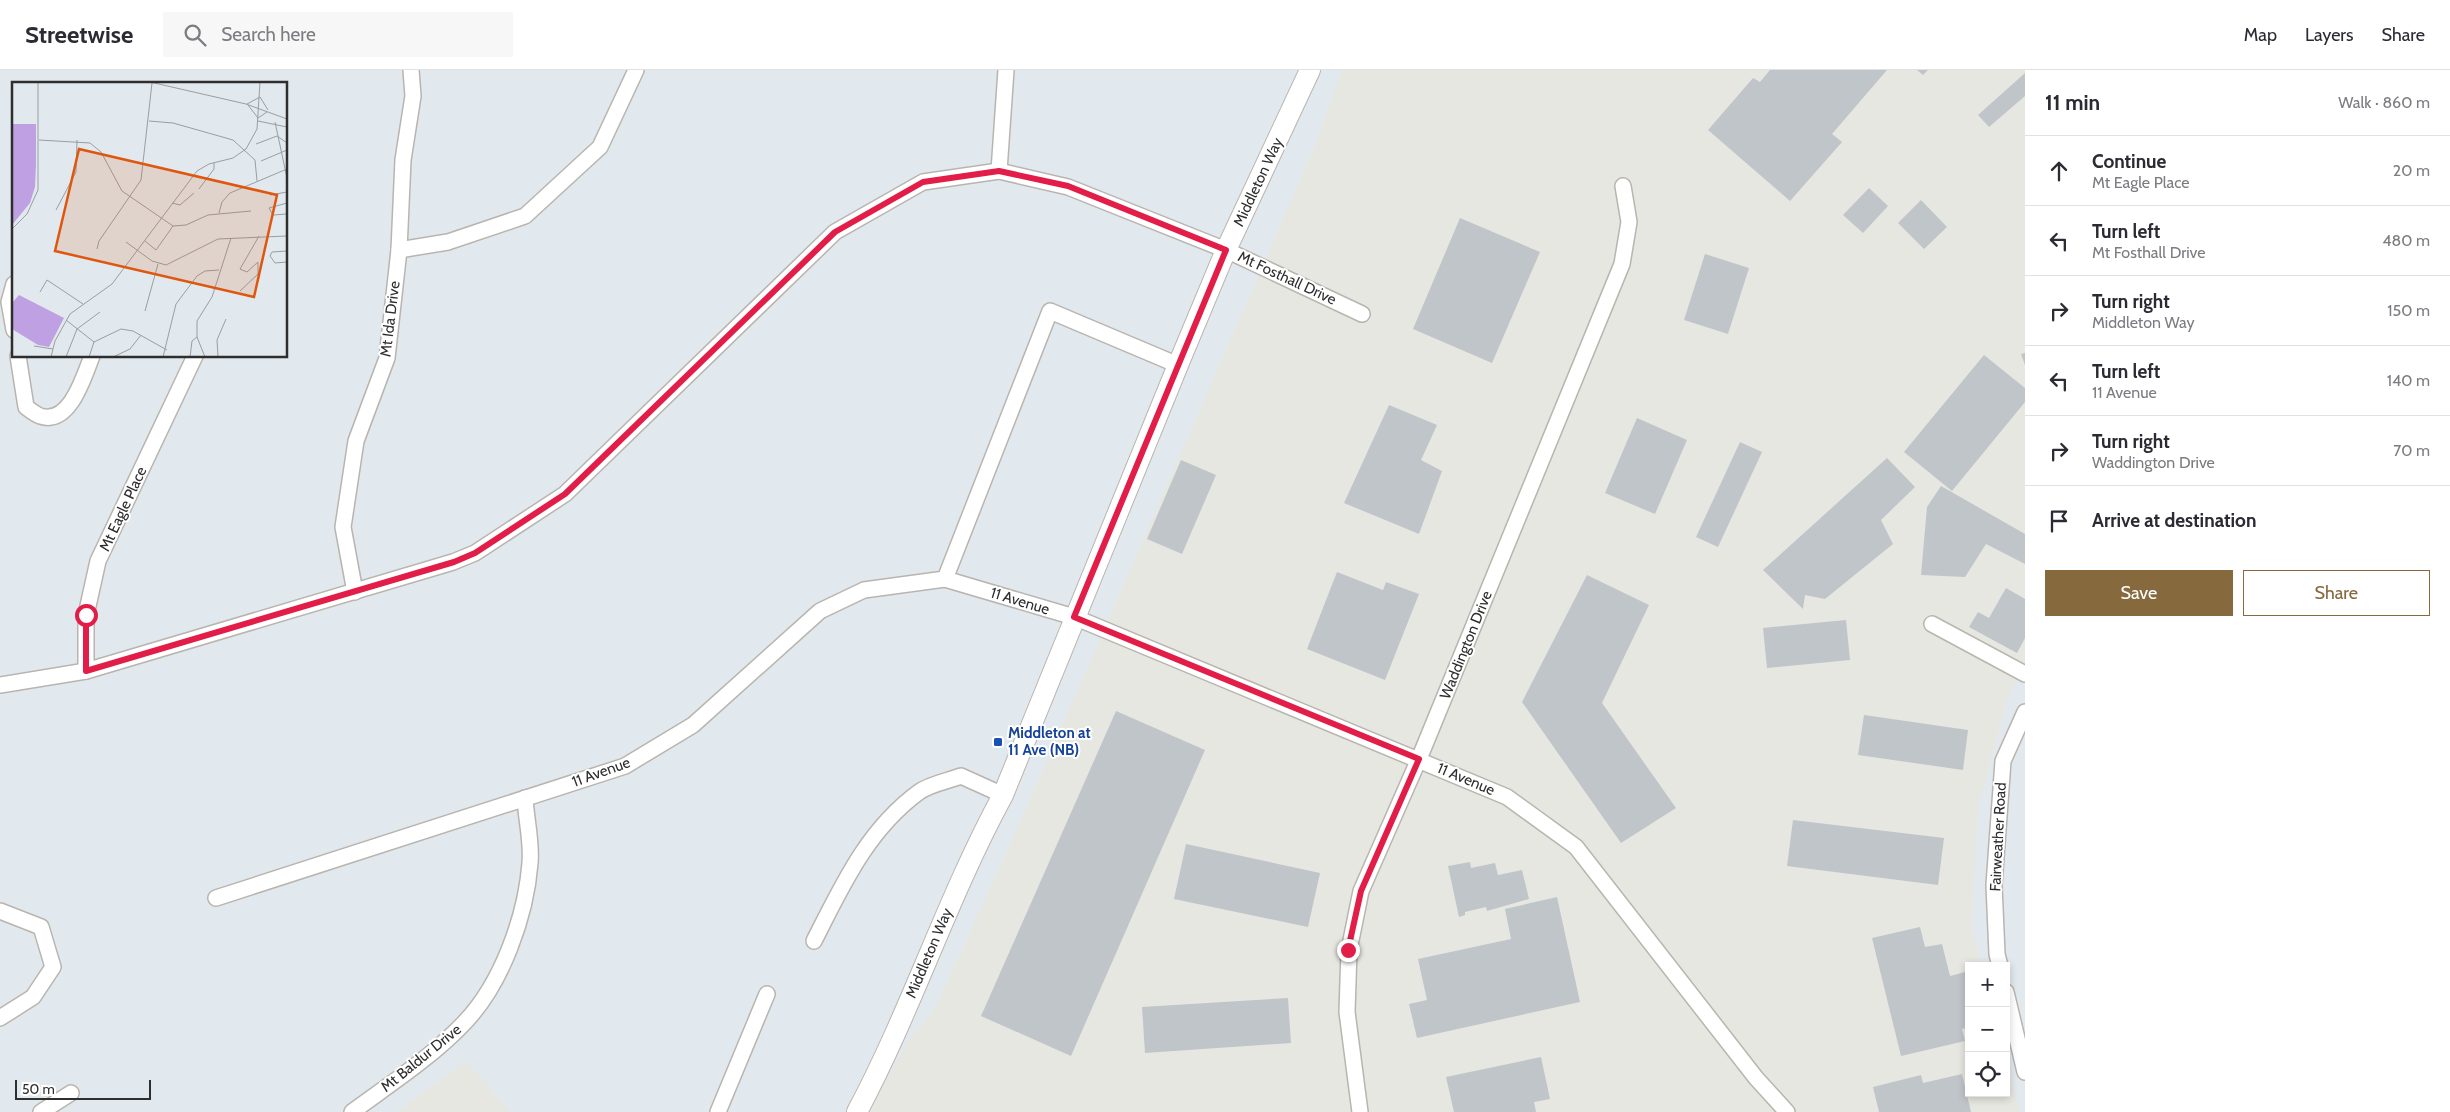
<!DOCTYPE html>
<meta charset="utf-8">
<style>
:root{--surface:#fff;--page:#f7f7f7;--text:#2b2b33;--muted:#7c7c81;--line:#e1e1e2;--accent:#86693c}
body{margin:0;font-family:Cabin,sans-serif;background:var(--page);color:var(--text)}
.controls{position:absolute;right:15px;bottom:15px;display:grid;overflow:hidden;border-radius:0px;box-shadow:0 2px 8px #0003}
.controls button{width:45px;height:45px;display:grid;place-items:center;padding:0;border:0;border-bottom:1px solid var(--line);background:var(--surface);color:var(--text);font:25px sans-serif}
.scale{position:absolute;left:15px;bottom:12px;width:136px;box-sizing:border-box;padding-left:5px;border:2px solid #2e2e2e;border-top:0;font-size:14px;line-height:18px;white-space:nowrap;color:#2e2e2e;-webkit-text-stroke:4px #fff;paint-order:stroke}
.stop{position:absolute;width:15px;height:15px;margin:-11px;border:4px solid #e11d48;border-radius:50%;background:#fff}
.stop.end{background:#e11d48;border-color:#fff;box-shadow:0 1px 5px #0008}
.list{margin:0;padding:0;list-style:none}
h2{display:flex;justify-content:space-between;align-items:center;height:65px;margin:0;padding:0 20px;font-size:21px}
h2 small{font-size:16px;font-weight:400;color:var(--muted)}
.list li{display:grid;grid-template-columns:32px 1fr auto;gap:15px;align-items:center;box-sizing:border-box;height:70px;padding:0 20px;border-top:1px solid var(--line)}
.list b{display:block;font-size:19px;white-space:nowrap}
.list p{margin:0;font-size:16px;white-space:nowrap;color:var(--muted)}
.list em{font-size:16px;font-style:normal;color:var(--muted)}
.actions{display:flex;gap:10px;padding:15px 20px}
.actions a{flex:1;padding:11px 0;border:1px solid var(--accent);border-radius:0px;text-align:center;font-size:18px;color:var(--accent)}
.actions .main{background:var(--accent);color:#fff}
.icon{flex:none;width:28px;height:28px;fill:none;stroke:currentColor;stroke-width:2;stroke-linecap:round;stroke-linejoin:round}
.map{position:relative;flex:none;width:2025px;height:1042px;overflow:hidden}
header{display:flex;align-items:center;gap:30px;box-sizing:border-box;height:70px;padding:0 25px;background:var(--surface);border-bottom:1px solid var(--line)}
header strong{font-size:24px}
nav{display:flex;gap:28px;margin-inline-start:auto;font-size:18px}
.search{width:350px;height:45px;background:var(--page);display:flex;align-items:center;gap:12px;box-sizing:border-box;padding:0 18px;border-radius:0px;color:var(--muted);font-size:19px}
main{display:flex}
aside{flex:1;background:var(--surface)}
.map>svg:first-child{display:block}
.industrial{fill:#e7e7e1}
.building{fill:#c0c5ca}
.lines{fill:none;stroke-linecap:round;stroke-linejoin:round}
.street-casing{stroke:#b9b5ae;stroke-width:18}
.secondary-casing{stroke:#b9b5ae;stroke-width:22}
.street{stroke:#fff;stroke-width:15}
.secondary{stroke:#fff;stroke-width:20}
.route{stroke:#e11d48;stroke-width:6}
.transit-dot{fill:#1a4fb4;stroke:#fff;stroke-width:2}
.labels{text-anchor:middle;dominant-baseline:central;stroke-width:4;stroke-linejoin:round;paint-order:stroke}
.street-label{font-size:15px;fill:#2e2e2e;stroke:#fff}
.transit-label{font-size:15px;font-weight:bold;fill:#164399;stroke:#fff;text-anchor:start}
.inset-road{fill:none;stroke:#999ea1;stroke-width:1}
.view{fill:#df570e;fill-opacity:0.15;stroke:#df570e;stroke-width:2.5}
.inset-edge{fill:none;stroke:#2e2e2e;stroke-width:2.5}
</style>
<header>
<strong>Streetwise</strong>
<div class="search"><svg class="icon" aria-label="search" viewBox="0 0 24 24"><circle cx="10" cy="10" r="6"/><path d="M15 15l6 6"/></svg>Search here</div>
<nav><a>Map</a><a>Layers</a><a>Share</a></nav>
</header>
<main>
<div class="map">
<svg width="2025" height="1042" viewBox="0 0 2025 1042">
<rect width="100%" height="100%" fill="#e1e9ee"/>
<g class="industrial">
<polygon points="1342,0 2025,0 2025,595 2007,630 1978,739 1972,857 1982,896 1969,896 1969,1023 2006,1023 2006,989 2020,1042 870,1042 907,973 935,938 1013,768 1313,80"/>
<polygon points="466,991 511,1042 397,1042"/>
</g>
<g class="building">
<polygon points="1770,0 1887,0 1832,64 1842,72 1790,131 1708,60 1753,8 1760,12"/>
<polygon points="1917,0 1928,0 1923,5"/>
<polygon points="2025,3 2025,26 1989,57 1978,45"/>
<polygon points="1869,118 1888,136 1863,163 1843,145"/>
<polygon points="1921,130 1947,157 1924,179 1898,153"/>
<polygon points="1460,148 1540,182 1492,293 1413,259"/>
<polygon points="1705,184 1749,198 1728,264 1684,250"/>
<polygon points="2025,283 2025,295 2021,284"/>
<polygon points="1984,285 2025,318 2025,332 1952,421 1904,382"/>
<polygon points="1389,335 1437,355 1421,390 1442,401 1419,464 1344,433"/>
<polygon points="1637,348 1687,370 1655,444 1605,423"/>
<polygon points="1740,372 1762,382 1718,477 1696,467"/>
<polygon points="1887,388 1915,417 1881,450 1893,474 1825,529 1805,525 1803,539 1763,500"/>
<polygon points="1181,390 1216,405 1182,484 1147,469"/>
<polygon points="1941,416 2025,464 2025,494 1986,474 1965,507 1921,505 1927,437"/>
<polygon points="1337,502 1383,520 1386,512 1419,524 1385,610 1307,579"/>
<polygon points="1587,505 1649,535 1602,633 1676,738 1621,773 1522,632"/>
<polygon points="2006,518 2025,529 2025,568 2017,583 1969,557 1978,542 1989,548"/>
<polygon points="1846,550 1850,590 1767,598 1763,558"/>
<polygon points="1116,641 1205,680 1071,986 981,946"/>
<polygon points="1864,645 1968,660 1963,700 1858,685"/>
<polygon points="1793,750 1944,768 1938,815 1787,796"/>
<polygon points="1186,774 1320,803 1308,857 1174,829"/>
<polygon points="1470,792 1471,798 1495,793 1498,805 1522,800 1529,829 1487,841 1486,837 1465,842 1465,845 1459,847 1448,796"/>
<polygon points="1557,827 1580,932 1417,968 1409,934 1427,930 1418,889 1511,869 1505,839"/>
<polygon points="1920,857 1925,877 1942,874 1950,906 1965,902 1969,916 1969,957 1962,959 1965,971 1901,986 1872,868"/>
<polygon points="1288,928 1291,973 1145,983 1142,937"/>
<polygon points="1541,987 1550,1029 1534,1032 1536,1042 1454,1042 1446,1007"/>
<polygon points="1962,1004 1971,1042 1879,1042 1873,1017 1921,1005 1923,1013"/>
</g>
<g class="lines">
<defs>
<g id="street">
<polyline points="999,101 1006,0"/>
<polyline points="399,180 448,172 525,146 600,77 636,0"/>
<polyline points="14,214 9,232 14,260"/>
<path d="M18 286 26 337C30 340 35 344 40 346 70 356 84 306 92 286"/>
<polyline points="945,509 1050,241 1178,295"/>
<polyline points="355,522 343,457 356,371 387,288 399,180 403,90 413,26 411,0"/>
<polyline points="1932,554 2025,604"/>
<polyline points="86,601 86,545 98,491 195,286"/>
<polyline points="0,615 86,601 453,492 475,483 565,424 835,162 923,112 999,101 1068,117 1226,180 1362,244"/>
<polyline points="216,828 625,696 693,655 820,541 864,520 945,509 1074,547 1507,727 1576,777 1756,1008 1787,1042"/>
<polyline points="0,841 41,857 53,897 33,927 0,948"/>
<path d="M814 871C842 816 867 760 919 722 930 714 948 711 961 706L1003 725"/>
<polyline points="2000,896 1997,884 1994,815 2003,691 2025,642"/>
<polyline points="2006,922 2025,1002"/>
<polyline points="41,1042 71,1023"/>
<path d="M352 1042C390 1014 432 987 465 952 502 913 526 846 530 793 532 772 526 749 525 728"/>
<polyline points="718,1042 767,924"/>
<polyline points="1360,1042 1347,942 1349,880 1361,821 1419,689 1622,194 1629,152 1623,116"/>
</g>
<path id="secondary" d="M857 1042C912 939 947 828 1003 725L1178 295 1226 180 1310 0"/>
</defs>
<use href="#street" class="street-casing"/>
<use href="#secondary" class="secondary-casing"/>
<use href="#street" class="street"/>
<use href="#secondary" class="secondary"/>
</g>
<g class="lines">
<polyline class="route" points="86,545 86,601 454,492 475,483 565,424 835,162 923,112 999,101 1068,116 1226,180 1074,547 1419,689 1361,821 1348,880"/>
</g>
<rect class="transit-dot" x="993" y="667" width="10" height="10" rx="2.5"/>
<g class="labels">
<g class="street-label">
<text transform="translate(1258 112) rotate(-65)">Middleton Way</text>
<text transform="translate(1287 208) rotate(25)">Mt Fosthall Drive</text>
<text transform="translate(390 249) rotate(-83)">Mt Ida Drive</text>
<text transform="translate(123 439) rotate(-65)">Mt Eagle Place</text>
<text transform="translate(1020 531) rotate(17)">11 Avenue</text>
<text transform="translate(1466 575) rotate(-68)">Waddington Drive</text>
<text transform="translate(601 702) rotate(-20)">11 Avenue</text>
<text transform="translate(1466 709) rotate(23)">11 Avenue</text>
<text transform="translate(1998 767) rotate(-87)">Fairweather Road</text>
<text transform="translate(929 883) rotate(-67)">Middleton Way</text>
<text transform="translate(421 988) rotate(-39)">Mt Baldur Drive</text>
</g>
<g class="transit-label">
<text x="1008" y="663">Middleton at<tspan x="1008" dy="17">11 Ave (NB)</tspan></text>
</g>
</g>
<g transform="translate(12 12)">
<rect width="275" height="275" fill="#e1e9ee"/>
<path d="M0 42H24V83L23 105 18 121 0 143ZM7 213 52 236 37 265 26 263 0 247V221Z" fill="#bfa0e2"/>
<path class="inset-road" d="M138 0 234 22 275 37M235 22 248 15 256 28M236 23 246 36 255 30M137 39 161 41 221 58 243 78 245 99M246 39 275 45M263 40 275 96M27 58 78 61 89 70 110 109 161 144 174 143 196 133 239 129M244 62 265 54 275 61M249 79 275 68M187 107 202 87V81M258 113 275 110M160 121 168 123 182 111M275 121 257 126 261 133 275 132M44 128 64 90 65 58M207 131 210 120 218 111 275 87M0 147 15 132 26 108V0M133 159 144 168 161 144M114 160 140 179 154 183 206 157 275 154M85 167 87 159 129 98 140 1M275 169 260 170 258 174 263 181 275 180M228 209 246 192V180L235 190 228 187 247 154M28 210 35 198 71 222M133 229 146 182M54 238 82 260M22 264 41 267M39 275 43 259 58 232 100 202 185 89 197 82 221 76 234 67 245 47 248 0M54 275 65 247 88 230M77 275 82 260 109 247 121 249 155 268M101 275 118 267 129 253M151 275 164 222 185 194 193 189 207 188M178 275 180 259 185 255M193 275 185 255V239L200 215 219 156M206 275 205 258 214 237"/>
<path class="view" d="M67 67 265 113 242 215 43 169Z"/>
<rect width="275" height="275" class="inset-edge"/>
</g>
</svg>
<div class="controls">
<button>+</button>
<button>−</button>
<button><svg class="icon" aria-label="locate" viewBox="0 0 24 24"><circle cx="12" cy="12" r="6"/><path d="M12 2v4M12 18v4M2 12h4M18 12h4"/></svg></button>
</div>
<div class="scale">50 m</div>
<div class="stop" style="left:86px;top:545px"></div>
<div class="stop end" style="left:1348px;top:880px"></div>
</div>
<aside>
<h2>11 min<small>Walk · 860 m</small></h2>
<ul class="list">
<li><svg class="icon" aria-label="ahead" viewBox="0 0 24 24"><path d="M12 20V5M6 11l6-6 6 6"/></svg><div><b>Continue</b><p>Mt Eagle Place</p></div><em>20 m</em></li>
<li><svg class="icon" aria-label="left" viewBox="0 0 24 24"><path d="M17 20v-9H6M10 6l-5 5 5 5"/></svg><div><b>Turn left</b><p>Mt Fosthall Drive</p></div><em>480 m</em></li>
<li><svg class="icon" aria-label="right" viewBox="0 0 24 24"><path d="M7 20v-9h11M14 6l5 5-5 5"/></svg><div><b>Turn right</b><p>Middleton Way</p></div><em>150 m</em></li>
<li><svg class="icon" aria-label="left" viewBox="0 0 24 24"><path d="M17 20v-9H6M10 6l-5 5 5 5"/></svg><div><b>Turn left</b><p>11 Avenue</p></div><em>140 m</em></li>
<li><svg class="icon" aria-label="right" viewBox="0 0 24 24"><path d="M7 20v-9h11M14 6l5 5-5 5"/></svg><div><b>Turn right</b><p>Waddington Drive</p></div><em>70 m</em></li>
<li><svg class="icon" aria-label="arrive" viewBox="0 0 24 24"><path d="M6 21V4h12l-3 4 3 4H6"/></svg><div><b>Arrive at destination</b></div></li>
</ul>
<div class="actions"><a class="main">Save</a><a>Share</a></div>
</aside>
</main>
